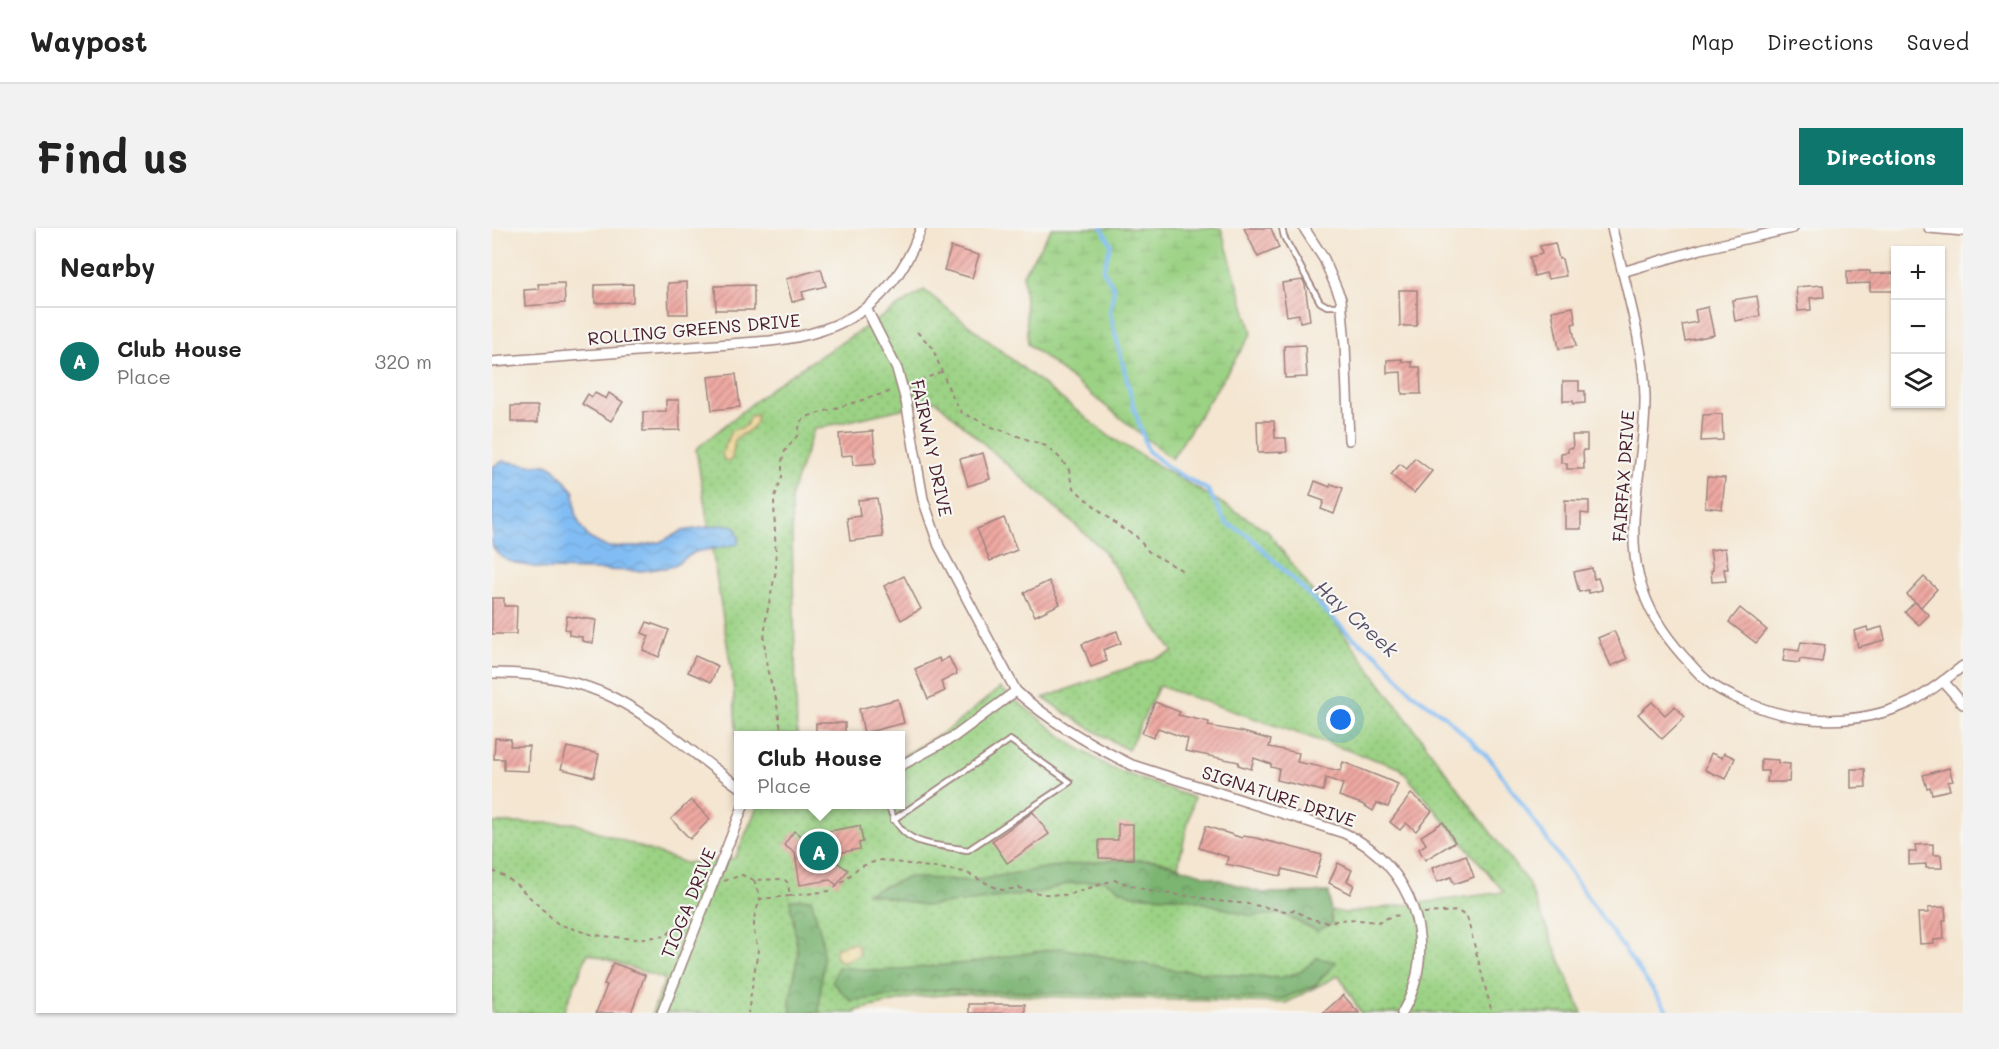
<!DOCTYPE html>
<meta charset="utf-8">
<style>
:root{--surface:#fff;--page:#f2f2f2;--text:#222;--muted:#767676;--line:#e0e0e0;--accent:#0f766e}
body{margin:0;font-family:Mali,sans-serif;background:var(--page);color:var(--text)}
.controls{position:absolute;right:18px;top:18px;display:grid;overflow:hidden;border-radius:0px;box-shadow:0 2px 4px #0004}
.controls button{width:54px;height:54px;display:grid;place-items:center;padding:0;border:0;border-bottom:2px solid var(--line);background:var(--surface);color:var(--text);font:30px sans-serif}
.you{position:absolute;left:849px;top:492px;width:21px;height:21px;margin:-15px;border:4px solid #fff;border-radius:50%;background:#1a73e8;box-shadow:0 0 0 9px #1a73e833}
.badge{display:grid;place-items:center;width:39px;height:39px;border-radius:50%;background:var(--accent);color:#fff;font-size:20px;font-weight:700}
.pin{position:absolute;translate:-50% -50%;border:3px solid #fff;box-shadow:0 2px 6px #0006}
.popup{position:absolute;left:242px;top:503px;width:171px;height:78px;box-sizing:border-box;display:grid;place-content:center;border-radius:0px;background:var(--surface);filter:drop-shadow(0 2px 4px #0005);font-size:20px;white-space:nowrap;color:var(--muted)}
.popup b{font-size:22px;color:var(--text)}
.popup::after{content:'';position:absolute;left:50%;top:100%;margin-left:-12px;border:12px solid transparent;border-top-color:var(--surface)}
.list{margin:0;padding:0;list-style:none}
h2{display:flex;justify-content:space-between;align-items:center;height:78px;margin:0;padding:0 24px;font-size:26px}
h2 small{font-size:20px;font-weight:400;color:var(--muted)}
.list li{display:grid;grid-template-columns:39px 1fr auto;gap:18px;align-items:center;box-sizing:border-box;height:108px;padding:0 24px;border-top:2px solid var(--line)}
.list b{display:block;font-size:22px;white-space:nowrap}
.list p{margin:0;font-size:20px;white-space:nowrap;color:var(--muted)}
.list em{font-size:20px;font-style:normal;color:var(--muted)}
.icon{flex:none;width:33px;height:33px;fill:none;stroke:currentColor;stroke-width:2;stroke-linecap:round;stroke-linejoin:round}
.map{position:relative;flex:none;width:1471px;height:785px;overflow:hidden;border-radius:0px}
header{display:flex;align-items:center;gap:36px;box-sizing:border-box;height:84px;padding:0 30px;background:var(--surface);border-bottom:2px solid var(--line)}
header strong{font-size:28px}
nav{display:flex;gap:33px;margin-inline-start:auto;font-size:21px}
.intro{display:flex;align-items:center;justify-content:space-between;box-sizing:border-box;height:144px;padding:0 36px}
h1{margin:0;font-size:42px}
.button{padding:15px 27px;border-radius:0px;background:var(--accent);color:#fff;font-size:21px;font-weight:700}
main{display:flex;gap:36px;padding:0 36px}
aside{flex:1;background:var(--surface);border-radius:0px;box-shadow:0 2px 4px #0004}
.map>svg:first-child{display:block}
.grass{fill:url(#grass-dots);stroke:#727858;stroke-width:1.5}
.forest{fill:url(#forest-crowns);stroke:#636a4e;stroke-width:1.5}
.wetland{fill:url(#wetland-marsh);stroke:#727858;stroke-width:1.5}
.sand{fill:url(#sand-dots);stroke:#9c7c64;stroke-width:1.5}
.water{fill:url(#water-waves);stroke:#666e90;stroke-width:1.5}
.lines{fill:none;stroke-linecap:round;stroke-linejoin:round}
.stream{stroke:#81bdf4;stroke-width:4}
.building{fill:url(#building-hatch)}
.service-casing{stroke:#9f827e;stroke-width:8}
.minor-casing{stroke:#9f827e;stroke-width:12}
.path{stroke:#9f827e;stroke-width:2;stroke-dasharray:4.5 4.5;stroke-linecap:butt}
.service{stroke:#fff;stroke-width:4.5}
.minor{stroke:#fff;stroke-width:9}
.labels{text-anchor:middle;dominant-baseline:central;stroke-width:4.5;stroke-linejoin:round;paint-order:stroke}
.street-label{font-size:18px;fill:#4a1f2b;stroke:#f6f6f2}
.water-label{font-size:20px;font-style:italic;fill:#5a4e67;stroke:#f6f6f2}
</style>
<header>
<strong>Waypost</strong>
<nav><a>Map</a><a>Directions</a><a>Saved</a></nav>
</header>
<div class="intro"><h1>Find us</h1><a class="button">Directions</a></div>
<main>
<aside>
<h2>Nearby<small></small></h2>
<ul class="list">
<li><span class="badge">A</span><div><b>Club House</b><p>Place</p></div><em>320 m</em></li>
</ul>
</aside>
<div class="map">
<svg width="1471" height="785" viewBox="0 0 1471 785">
<defs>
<pattern id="grass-dots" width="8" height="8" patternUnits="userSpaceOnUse" patternTransform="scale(1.5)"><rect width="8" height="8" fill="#9bd284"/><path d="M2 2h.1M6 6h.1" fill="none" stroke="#87b472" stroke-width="1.8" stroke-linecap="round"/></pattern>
<pattern id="forest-crowns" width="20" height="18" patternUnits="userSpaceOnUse" patternTransform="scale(1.5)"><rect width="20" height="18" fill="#7cb472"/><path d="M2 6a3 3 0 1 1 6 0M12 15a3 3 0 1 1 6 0" fill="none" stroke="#68925e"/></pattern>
<pattern id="wetland-marsh" width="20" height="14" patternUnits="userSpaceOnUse" patternTransform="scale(1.5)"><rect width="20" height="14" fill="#9bd284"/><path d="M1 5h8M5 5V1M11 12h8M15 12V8" fill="none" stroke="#87b472"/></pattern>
<pattern id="sand-dots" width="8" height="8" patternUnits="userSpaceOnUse" patternTransform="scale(1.5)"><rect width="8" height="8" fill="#eeda9e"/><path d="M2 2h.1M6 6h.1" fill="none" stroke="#cebb88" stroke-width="1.8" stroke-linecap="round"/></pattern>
<pattern id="water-waves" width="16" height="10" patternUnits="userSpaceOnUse" patternTransform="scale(1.5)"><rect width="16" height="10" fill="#81bdf4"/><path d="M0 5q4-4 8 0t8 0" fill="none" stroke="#71a2d1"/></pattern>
<pattern id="building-hatch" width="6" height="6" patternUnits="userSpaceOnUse" patternTransform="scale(1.5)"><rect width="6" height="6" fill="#eea9a2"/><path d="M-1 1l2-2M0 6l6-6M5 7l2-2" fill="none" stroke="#c38984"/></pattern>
</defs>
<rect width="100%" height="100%" fill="#f6f6f2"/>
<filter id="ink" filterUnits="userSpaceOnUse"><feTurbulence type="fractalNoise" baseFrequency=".0167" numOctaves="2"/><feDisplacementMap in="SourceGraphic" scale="12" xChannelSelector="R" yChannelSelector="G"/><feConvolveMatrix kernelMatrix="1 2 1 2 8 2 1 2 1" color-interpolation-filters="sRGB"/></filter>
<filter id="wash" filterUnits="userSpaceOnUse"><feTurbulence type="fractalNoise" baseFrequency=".008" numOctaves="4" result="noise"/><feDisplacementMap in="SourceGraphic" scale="24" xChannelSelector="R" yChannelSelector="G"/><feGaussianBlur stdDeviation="1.35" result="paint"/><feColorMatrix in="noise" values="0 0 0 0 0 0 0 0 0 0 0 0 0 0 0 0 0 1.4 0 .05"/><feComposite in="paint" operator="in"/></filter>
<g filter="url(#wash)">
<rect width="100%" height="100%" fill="#f4e6d1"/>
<polygon class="grass" points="432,62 618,209 775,302 1036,655 1090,785 869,785 847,747 794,775 464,766 423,769 366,782 363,785 160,785 173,751 96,725 71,785 0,785 0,595 82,595 193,635 243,630 266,577 408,576 408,530 456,502 508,460 581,517 619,540 702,570 685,642 771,668 852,685 1012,664 908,540 667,458 636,522 589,495 551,470 681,424 609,320 444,173 322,201 299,267 305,507 246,508 246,533 241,453 204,221 284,156"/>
<g class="forest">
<polygon points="619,632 665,632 770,665 837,664 840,696 825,703 790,686 759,688 695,670 639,667 611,652 575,656 545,665 435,678 375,665 417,649 479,653 558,639"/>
<polygon points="319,671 330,710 331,736 327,785 299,785 298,772 306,725 298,672"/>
<polygon points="568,720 683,742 787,750 808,744 825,730 844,734 824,757 789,771 447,762 359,773 340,754 346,739 388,743 476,735"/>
</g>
<polygon class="wetland" points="560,0 729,0 760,105 680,231 536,116 531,46"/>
<g class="sand">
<path d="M265 187C265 201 253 204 243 211L240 230 238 233H233L230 226 239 203 254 198 258 188Z"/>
<polygon points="358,715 365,716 368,726 353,734 344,731 343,724 345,720"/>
</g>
<polygon class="water" points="11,233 39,237 55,236 63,241 82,264 84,287 89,299 97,310 114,319 142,319 168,314 190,303 229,297 239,297 244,299 247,310 246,316 203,324 179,339 149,343 54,341 31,337 16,333 6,326 0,317 0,239"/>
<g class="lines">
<polyline class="stream" points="610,0 619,16 611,42 622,60 618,85 642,180 656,223 680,242 716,262 734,295 756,307 860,409 887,428 920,465 953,488 999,532 1177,785"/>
</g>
<g id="blocks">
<g class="building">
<polygon points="752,0 779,0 787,20 766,29"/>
<polygon points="1063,15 1067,31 1070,31 1074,48 1056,51 1054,45 1042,48 1038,29 1050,26 1048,18"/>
<polygon points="459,19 487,27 480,50 452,42"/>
<polygon points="329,41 334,58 310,64 312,71 300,74 294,51"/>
<polygon points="1355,43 1378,43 1378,46 1402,45 1403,63 1378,63 1378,55 1355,56"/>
<polygon points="811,52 813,57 818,92 808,94 807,86 795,88 790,55"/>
<polygon points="195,54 196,86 177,86 176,55"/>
<polygon points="72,55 73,75 33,78 32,62 47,61 46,56"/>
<polygon points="141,56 141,74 103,75 103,57"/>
<polygon points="262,57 262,82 224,82 223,58"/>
<polygon points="1331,57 1332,69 1318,70 1319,82 1306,83 1304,59"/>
<polygon points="907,62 925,62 925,98 908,98"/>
<polygon points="1265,68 1268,88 1243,93 1240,72"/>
<polygon points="1081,79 1084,95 1080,96 1084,118 1067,121 1060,83"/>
<polygon points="1216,79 1222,107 1193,113 1190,97 1205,94 1203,82"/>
<polygon points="813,117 815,149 793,150 792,118"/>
<polygon points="910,131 910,134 920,134 920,139 928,139 929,166 910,166 909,144 895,145 895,132"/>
<polygon points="244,146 248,179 220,182 216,149"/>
<polygon points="1071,153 1087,153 1087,163 1093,163 1093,175 1081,176 1081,173 1071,173"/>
<polygon points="103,165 114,171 117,165 131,174 119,193 90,176 96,166 100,169"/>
<polygon points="174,172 187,172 188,202 151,203 151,184 174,183"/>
<rect x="19" y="178" width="27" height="16"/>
<polygon points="1230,186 1231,212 1209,213 1211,187"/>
<polygon points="765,193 782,193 783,210 794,210 795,224 766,225"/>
<polygon points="381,203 384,235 361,237 360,227 349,228 347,206"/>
<polygon points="1080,207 1095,207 1095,222 1091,222 1092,241 1075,241 1075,235 1069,235 1069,225 1076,224 1076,220 1081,220"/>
<polygon points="491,225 498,251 476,258 468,231"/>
<polygon points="923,230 940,243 922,265 899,247 908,236 915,241"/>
<polygon points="1215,249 1233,250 1230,281 1213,279"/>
<polygon points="823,253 838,259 839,256 851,260 842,286 829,281 832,273 818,268"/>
<polygon points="385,270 391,309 358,313 355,290 368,288 366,272"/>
<polygon points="1073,272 1097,273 1097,286 1089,285 1089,301 1073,301"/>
<polygon points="512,290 525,322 498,333 485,301"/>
<polygon points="1233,320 1236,341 1232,341 1234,353 1220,354 1219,343 1221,342 1218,322"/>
<polygon points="1100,340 1102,351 1106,350 1110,362 1097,365 1096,362 1087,364 1082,344"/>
<polygon points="412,348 429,381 409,392 392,358"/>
<polygon points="1432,349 1445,361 1429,379 1415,367"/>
<polygon points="557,353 568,376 543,388 532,365"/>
<polygon points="0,370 12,370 12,378 25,378 24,406 0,406"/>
<polygon points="1423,374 1437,387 1427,397 1413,384"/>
<polygon points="1248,380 1275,402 1264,415 1237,394"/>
<polygon points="75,388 104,392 101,415 90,413 90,409 77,407 77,402 73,401"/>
<polygon points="155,394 177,402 167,429 151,422 157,408 150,405"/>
<polygon points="1375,399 1376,403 1390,399 1393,412 1366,419 1362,403"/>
<polygon points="625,403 629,415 611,422 615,433 599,439 590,416"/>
<polygon points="1122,403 1135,431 1119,438 1106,410"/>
<polygon points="1309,414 1333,417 1330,434 1308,431 1307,435 1291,433 1293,421 1307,423"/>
<polygon points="203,428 226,438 219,454 196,444"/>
<polygon points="457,429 465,446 449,454 453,463 436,471 423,441 447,430 448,434"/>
<polygon points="406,471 412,495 372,505 367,481"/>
<polygon points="663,474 688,484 686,487 717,494 716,498 751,504 779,512 777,519 807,525 805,534 848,543 851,534 906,556 896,579 885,575 881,583 870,576 847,568 851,556 834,550 831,563 785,552 787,541 779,539 779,536 762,530 759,541 746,537 747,534 693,523 696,511 666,500 661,510 650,505"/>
<polygon points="1160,474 1173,487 1183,478 1193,489 1170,511 1146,486"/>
<rect x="324" y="495" width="29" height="12"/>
<polygon points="3,510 19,511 18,518 37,518 36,543 12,542 12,531 2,531"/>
<polygon points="75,519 107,526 102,549 69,541"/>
<polygon points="1219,525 1230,530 1232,525 1243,530 1234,551 1213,542"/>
<polygon points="1269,531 1286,532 1286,535 1298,536 1297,554 1275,554 1276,543 1269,543"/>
<polygon points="1457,540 1461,553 1456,554 1458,562 1440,566 1438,559 1435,560 1431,547"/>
<polygon points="1359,541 1373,541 1374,559 1359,560"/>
<polygon points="919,566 940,583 924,603 914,595 908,602 898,594"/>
<polygon points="199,572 218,591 198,611 179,591"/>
<polygon points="541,584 557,606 515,635 500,613"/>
<polygon points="951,594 963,614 933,632 927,621 934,616 929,608"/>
<polygon points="626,596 641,596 641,631 607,630 607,612 626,612"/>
<polygon points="365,598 368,598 371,614 367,615 368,621 334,627 356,642 345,657 338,652 308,657 303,625 292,617 302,603 325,620 338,603"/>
<polygon points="714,598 750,610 751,608 764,610 830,627 823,650 791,641 789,648 734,636 736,629 707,620"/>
<polygon points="1441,616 1441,627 1449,627 1450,640 1434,640 1434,636 1417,637 1417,624 1424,624 1423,617"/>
<polygon points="974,627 982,649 962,656 959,649 945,654 940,640"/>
<polygon points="846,635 860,642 855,653 862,657 858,666 837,655"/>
<polygon points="1453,679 1454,692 1451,692 1452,711 1442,712 1442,715 1428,716 1426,685 1436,685 1436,680"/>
<polygon points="121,735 153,747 139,785 104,785 115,757 112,756"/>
<polygon points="851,767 867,785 831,785"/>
<rect x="477" y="776" width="56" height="9"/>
</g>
</g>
</g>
<g filter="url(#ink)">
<use href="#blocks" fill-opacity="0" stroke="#9f827e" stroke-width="1.5"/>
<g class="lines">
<defs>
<g id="service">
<polyline points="790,0 792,9 828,74 835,78 850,78"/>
<path d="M396 576C410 620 437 615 476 622L578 554 518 512 401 592"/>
</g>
<g id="minor">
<polyline points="812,0 832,31 849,71 853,117 857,212"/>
<path d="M1120 0C1132 54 1152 115 1153 169 1154 229 1132 292 1147 350 1155 381 1170 404 1191 428 1198 435 1205 444 1213 451 1225 462 1241 469 1256 475 1308 497 1367 498 1419 474 1437 465 1455 450 1471 438"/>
<polyline points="1437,0 1471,3"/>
<polyline points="1130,44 1209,21 1301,0"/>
<path d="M374 80 405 141 414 173 431 271 447 318 524 463C556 492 601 518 640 537L852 605C921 636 949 719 910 785"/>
<path d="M0 134 278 113C353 105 403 74 429 0"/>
<path d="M0 445C40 445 85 452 122 470 167 493 205 529 246 558"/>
<polyline points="1451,453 1471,476"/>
<polyline points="408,538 463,508 524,463"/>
<polyline points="170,785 252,576"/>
</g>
</defs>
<use href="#service" class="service-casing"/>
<use href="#minor" class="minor-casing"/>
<g class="path">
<polyline points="425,104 440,119 459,166 469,184 500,199 554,218 568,230 577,242 580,258 589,267 629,300 643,307 657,324 693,344"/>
<polyline points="420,156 451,143"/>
<polyline points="290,508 284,471 275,441 272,412 274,390 284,342 282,271 290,249 290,233 293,223 305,208 309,193 317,188 400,163"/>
<polyline points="0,643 14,649 25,657 66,696 101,707 143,711 174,708 199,683"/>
<polyline points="262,652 268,671"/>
<polyline points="232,653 250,647 262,652 292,651 296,655 298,668 268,671 262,690 262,703 266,722 256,785"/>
<polyline points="298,668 337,663 348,656 367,639 388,632 473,644 502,659 510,662 527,660 550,666 576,667 622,652 661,664 706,669 724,673 757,676 793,683 803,682 814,689 827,693 837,694 857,691 886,694 900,688 911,687"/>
<polyline points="932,685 966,683 975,689 1000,785"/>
</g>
<use href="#service" class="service"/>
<use href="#minor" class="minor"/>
</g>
</g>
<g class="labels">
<g class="street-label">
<text transform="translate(202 101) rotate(-5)">ROLLING GREENS DRIVE</text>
<text transform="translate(440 220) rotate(78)">FAIRWAY DRIVE</text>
<text transform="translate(1131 248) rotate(-86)">FAIRFAX DRIVE</text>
<text transform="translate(787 568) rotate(18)">SIGNATURE DRIVE</text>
<text transform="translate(196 675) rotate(-68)">TIOGA DRIVE</text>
</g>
<g class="water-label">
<text transform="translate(865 390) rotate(42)">Hay Creek</text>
</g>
</g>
</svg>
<div class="controls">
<button>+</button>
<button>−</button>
<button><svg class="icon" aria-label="layers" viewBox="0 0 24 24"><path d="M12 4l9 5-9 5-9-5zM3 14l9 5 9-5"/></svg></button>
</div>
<div class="you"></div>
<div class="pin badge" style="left:327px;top:623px">A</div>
<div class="popup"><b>Club House</b>Place</div>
</div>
</main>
